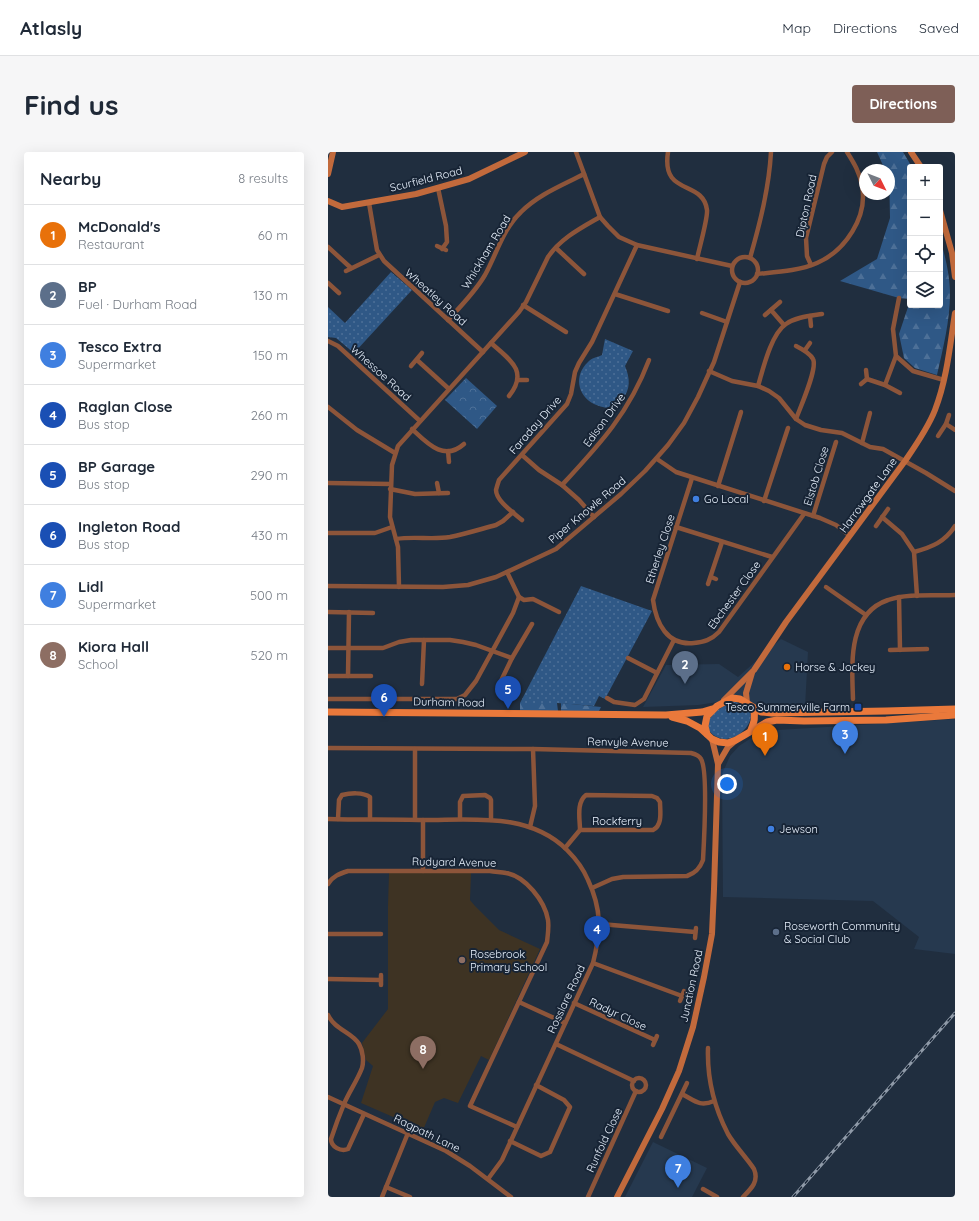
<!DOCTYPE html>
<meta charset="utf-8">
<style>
:root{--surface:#fff;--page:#f6f6f7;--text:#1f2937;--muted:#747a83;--line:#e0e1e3;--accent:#7e5f57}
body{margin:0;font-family:Quicksand,sans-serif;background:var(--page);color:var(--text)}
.controls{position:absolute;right:12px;top:12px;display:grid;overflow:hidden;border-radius:4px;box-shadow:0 4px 16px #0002}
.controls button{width:36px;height:36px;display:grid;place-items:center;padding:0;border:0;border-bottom:1px solid var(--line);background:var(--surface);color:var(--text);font:20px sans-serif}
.compass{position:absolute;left:531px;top:12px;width:36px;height:36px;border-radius:50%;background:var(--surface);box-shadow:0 4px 16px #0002;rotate:132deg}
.you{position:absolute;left:399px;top:632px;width:14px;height:14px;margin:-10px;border:3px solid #fff;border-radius:50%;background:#1a73e8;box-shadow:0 0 0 6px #1a73e833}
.badge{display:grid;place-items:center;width:26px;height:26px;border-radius:50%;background:var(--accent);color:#fff;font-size:13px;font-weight:700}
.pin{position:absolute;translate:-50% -33px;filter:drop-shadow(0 1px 2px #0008)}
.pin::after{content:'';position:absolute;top:21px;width:14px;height:12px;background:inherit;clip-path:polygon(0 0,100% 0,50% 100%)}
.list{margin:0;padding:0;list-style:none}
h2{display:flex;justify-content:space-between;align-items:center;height:52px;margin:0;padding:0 16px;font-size:17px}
h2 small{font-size:13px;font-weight:400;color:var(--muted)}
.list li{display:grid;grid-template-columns:26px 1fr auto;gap:12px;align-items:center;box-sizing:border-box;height:60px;padding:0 16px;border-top:1px solid var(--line)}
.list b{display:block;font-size:15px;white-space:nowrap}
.list p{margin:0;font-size:13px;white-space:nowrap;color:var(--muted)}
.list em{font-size:13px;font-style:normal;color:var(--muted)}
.icon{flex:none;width:22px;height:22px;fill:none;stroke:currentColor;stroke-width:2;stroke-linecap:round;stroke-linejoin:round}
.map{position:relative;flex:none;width:627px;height:1045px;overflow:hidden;border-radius:4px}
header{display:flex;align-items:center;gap:24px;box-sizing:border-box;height:56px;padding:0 20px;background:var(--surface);border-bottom:1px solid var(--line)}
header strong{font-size:19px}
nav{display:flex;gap:22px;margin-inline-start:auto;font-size:14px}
.intro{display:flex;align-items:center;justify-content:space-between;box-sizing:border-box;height:96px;padding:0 24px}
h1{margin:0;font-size:28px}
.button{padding:10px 18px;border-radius:4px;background:var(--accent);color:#fff;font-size:14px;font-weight:700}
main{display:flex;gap:24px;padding:0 24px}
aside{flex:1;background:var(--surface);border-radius:4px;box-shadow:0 4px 16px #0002}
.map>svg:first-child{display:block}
.built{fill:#26394f}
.education{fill:#3e3323}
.grass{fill:url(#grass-dots)}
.forest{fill:url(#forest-firs)}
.park{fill:url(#park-crowns)}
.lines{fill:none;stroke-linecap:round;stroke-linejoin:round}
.street{stroke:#8d553a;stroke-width:4.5}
.secondary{stroke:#c26a3c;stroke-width:6}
.primary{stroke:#ea793b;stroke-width:7}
.rail-casing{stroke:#8f9aa8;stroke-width:3}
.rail{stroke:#172435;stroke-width:1.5;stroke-dasharray:4.5;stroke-linecap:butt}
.shop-dot{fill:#3f7fe0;stroke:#172435;stroke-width:1.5}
.food-dot{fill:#e8710a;stroke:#172435;stroke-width:1.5}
.transit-dot{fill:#1a4fb4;stroke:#172435;stroke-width:1.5}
.service-dot{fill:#5c6f8a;stroke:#172435;stroke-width:1.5}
.education-dot{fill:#8d6e63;stroke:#172435;stroke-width:1.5}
.labels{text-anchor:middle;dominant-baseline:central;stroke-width:4;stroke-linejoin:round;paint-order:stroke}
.street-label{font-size:11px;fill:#e9f2fe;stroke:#172435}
.poi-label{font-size:11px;fill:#e9f2fe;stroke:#172435;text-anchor:start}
</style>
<header>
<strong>Atlasly</strong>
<nav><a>Map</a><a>Directions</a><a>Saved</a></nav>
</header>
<div class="intro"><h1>Find us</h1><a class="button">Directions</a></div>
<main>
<aside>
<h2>Nearby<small>8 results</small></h2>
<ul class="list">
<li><span class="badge" style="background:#e8710a">1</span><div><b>McDonald's</b><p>Restaurant</p></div><em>60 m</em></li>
<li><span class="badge" style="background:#5c6f8a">2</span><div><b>BP</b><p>Fuel · Durham Road</p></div><em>130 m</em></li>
<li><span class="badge" style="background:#3f7fe0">3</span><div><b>Tesco Extra</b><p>Supermarket</p></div><em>150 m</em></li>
<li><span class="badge" style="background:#1a4fb4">4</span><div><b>Raglan Close</b><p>Bus stop</p></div><em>260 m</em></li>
<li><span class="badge" style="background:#1a4fb4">5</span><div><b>BP Garage</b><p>Bus stop</p></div><em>290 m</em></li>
<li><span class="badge" style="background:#1a4fb4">6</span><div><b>Ingleton Road</b><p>Bus stop</p></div><em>430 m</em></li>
<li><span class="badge" style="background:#3f7fe0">7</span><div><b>Lidl</b><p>Supermarket</p></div><em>500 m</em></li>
<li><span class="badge" style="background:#8d6e63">8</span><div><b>Kiora Hall</b><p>School</p></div><em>520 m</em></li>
</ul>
</aside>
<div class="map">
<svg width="627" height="1045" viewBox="0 0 627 1045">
<defs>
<pattern id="grass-dots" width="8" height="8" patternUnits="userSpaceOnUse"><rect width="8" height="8" fill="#2f5886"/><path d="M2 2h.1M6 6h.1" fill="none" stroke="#4d7098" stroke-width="1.8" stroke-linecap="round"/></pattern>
<pattern id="forest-firs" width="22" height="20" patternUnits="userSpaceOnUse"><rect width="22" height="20" fill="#2f5886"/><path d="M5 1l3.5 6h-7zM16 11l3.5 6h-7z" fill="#4d7098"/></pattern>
<pattern id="park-crowns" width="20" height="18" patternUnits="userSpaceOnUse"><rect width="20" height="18" fill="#2f5886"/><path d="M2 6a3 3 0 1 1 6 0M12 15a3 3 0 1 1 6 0" fill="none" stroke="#4d7098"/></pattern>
</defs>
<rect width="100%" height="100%" fill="#202e3f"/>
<g class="built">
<polygon points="453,487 480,500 477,555 443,557 410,547 370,553 315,555 338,513 391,512 410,525"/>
<polygon points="627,567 627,802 586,797 591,785 545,749 395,745 394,622 402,604 411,594 434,579"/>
<polygon points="325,990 379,1016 364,1045 297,1045"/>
</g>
<polygon class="education" points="61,721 143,721 142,748 147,754 171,778 212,797 161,908 153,904 130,951 116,946 107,950 95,978 33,951 45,914 38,908 34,891 60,857 60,754"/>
<g class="grass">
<polygon points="63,120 84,138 26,201 8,186 0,185 0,155 17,171"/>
<path d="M277 187 305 199 297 214C302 226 303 237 294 248 290 252 283 254 279 256 275 255 270 254 266 252 249 243 246 223 260 210 263 206 270 205 274 203Z"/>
<polygon points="253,434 324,459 277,547 271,544 266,554 229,551 192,551"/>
<path d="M407 550C442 556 411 596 389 585 366 573 392 553 407 550Z"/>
</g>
<g class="forest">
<polygon points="549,0 575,0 584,15 582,15 582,147 571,146 512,129 549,107 562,66 561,18 557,18"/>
<path d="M612 87C617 103 622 124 622 141 622 169 615 196 609 223L587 216 576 206 571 182 582 149V153H612Z"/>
<polygon points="192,551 229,551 230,559 192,559"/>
<polygon points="233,551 273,555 271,559 233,559"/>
</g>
<polygon class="park" points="138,226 169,254 149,277 117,248"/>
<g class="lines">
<g class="street">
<polyline points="248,0 272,65 280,74 291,85 309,93 404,114"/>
<path d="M340 0C333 45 375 27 379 58 380 66 371 97 369 107"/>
<polyline points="110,36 118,74 119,90 114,97"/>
<polyline points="41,51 49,98 56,109 155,200"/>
<polyline points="109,94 118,98"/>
<polyline points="0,95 23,116"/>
<polyline points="228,96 256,122"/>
<circle cx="417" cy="118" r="13"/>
<path d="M422 106C432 71 441 36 443 0"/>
<polyline points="483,113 479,104 478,86 496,12 499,5 504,0"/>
<polyline points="18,119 51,103"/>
<path d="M429 122C449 120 471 119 489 111 517 99 540 65 534 34 532 21 526 11 519 0"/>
<polyline points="0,131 11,141"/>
<polyline points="287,142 340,159"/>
<polyline points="571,146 565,177 568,204 585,219 616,228"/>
<polyline points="195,153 238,180"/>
<polyline points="443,158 456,173"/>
<polyline points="374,161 399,170"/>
<polyline points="437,163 452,150"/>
<polyline points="482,164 483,174"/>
<path d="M120 168C133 154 147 140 157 123 169 101 175 77 193 60 211 42 235 33 256 22"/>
<polyline points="0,189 10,194 92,269"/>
<path d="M163 191C182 208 201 219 181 244"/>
<path d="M468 194C474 197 482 201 485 207 490 216 472 256 468 267"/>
<polyline points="477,198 482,191"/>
<polyline points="89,208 121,237"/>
<polyline points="83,214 94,201"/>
<polyline points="538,218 539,227 557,233 572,241"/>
<polyline points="381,219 404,229 430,234 441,239 451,246 468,267 477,273 493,278 514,281 542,295 555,297 598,321 627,339"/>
<polyline points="190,228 199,228"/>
<polyline points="533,232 539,227"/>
<polyline points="557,233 568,204"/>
<path d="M430 234C435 217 443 182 458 172 468 165 481 164 494 162"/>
<polyline points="0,255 29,278 67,301"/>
<polyline points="618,272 627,278"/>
<path d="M84 277C99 291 116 310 136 292"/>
<polyline points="610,284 618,272 621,263"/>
<polyline points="534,291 542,261"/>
<polyline points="120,299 121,310"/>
<polyline points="194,303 211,318 234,333 251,348 266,365"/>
<polyline points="329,307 348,320 492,366 508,373 522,384"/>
<path d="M364 326 325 448C328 471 339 494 366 491 376 490 383 488 391 480L476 362"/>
<polyline points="0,331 62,332"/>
<polyline points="109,331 111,341"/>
<path d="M234 333C272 292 301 261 321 208"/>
<polyline points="390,334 413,260"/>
<polyline points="62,337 87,342 120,341"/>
<polyline points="436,349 460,276"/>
<polyline points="485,364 508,290"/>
<polyline points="554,365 574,382 586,400 589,444"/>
<path d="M194 368C186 361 168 349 168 338 169 334 170 331 171 328L239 252 243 242 247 220 251 211 264 190 309 93"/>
<polyline points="548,374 560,357"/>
<polyline points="348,375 444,405"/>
<polyline points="0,381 47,381 64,375"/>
<path d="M68 387C86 384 104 388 122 385 137 382 153 377 168 373L175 369 185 360"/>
<path d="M586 400C604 395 617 390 627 374"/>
<polyline points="383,425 388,427"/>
<polyline points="380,432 394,390"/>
<polyline points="0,434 115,435 140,433 168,425 228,397 293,342 317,319 340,293 356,271 370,245 386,210 412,130"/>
<path d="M71 435 70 395 62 365 64 313 70 294 191 160 198 150 220 105C233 86 253 76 272 65"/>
<polyline points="498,435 538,463"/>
<polyline points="191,445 196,448 205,447 231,460"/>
<polyline points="571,445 572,498"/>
<polyline points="0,460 45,461"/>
<polyline points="0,496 55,496 71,490 83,488 122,488 135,490 148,493 184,506"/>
<polyline points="562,498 599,497"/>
<polyline points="300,506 329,521"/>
<polyline points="0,524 43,524"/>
<polyline points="20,524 21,460"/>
<polyline points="172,531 184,506 204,472"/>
<polyline points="94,532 96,488"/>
<polyline points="279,546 286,550 307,553 316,547 346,488"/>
<polyline points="0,547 129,547 137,543 148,529 185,461 191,445 179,420"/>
<path d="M525 547C524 513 519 462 560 448 579 441 607 444 627 443"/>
<path d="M0 596 205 597 363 601C367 602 371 603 373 607 380 618 376 690 375 708 372 716 368 721 359 724L295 725 284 727 264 736"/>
<polyline points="87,597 87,667"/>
<path d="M0 667C31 668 63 667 95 668 144 668 201 660 239 698 248 707 255 716 260 728 274 758 273 779 265 811L174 1008 160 1027"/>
<path d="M10 667 11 648 14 643C22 641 35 640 42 645V667"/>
<polyline points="132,667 132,650 135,644 157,643 162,646 163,648 163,668"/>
<polyline points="95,668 95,719"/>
<polyline points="202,675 207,654 205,597"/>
<path d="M237 696 252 678C252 667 248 651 258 643L324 644 329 646 332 650C332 659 335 673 325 678H252"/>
<path d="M0 732C5 724 11 722 20 719H162C167 720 173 720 178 721 197 724 217 749 220 768 221 775 220 782 219 790L142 954 189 975"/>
<polyline points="272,772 367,780"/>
<polyline points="0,782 53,782"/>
<polyline points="367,786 368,776"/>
<polyline points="265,811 354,844"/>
<polyline points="53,823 53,833"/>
<polyline points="0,827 53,828"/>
<polyline points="352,849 356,839"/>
<polyline points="191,850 237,871"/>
<polyline points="246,851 327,888"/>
<path d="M0 863C7 878 24 880 31 892 35 899 36 909 34 916 29 929 21 940 16 952 11 964 7 975 3 987 3 995 13 1000 20 997L36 962"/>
<polyline points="228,892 306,929"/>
<polyline points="325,893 329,884"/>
<path d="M380 896C379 926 386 955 400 982 407 994 418 1005 426 1017 431 1029 424 1036 415 1045"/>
<circle cx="311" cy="933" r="7"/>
<path d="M354 942C367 949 372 955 386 949"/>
<polyline points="0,945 118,999 142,1014 183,1045"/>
<polyline points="333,985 359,931"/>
<polyline points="182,989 213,1004 222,1000 242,955 236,948 208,933"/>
<polyline points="58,1035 82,1045"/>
<polyline points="375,1037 389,1045"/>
<polyline points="54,1045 80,981"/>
<polyline points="260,1045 308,939"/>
</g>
<g class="secondary">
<polyline points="583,0 593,15"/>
<polyline points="0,22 5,0"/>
<polyline points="0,49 14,55 88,42 141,27 197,0"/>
<polyline points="612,58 624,101 627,125"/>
<path d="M396 548 426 518 458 470 577 309C588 293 600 276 607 258 619 227 622 193 627 161"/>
<polyline points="419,551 418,541 424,521"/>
<polyline points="390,612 400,595 407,589"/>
<polyline points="289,1045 334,957 351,919 365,875 376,825 384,782 386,737 390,612 384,587"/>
</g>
<g class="primary">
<polyline points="0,560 338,563 374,560 384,557"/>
<polyline points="344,565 359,569 372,576 384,587 391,590 400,591 408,588 439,570 449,568 476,569 558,568 627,563"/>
<path d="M423 578C426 570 428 565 425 556"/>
<polyline points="379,582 377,574 379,564 389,554 404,546 412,547 433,560 444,561 558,559 627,557"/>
</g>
<defs>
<polyline id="rail" points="465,1045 627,861"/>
</defs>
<use href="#rail" class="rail-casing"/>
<use href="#rail" class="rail"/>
</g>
<g class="shop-dot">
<circle cx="368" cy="347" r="4"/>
<circle cx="443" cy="677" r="4"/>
</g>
<circle class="food-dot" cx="459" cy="515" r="4"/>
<rect class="transit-dot" x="526" y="551" width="8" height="8" rx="2"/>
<circle class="service-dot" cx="448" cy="780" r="4"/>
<circle class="education-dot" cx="134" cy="808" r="4"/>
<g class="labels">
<g class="street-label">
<text transform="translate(98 27) rotate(-14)">Scurfield Road</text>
<text transform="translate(478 54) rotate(-78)">Dipton Road</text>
<text transform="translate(158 100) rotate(-59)">Whickham Road</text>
<text transform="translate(108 145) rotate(42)">Wheatley Road</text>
<text transform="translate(53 221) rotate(42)">Whessoe Road</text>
<text transform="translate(276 268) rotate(-54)">Edison Drive</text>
<text transform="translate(207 273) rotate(-49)">Faraday Drive</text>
<text transform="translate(488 324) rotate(-73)">Elstob Close</text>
<text transform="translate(540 343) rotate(-54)">Harrowgate Lane</text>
<text transform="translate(259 358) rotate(-40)">Piper Knowle Road</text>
<text transform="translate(332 397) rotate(-72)">Etherley Close</text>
<text transform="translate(406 443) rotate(-54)">Ebchester Close</text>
<text transform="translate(121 550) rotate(1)">Durham Road</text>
<text transform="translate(300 590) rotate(1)">Renvyle Avenue</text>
<text x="289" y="669">Rockferry</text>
<text transform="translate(126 710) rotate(1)">Rudyard Avenue</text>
<text transform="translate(363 834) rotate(-78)">Junction Road</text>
<text transform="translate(238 847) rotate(-65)">Rosslare Road</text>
<text transform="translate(290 862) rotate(25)">Radyr Close</text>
<text transform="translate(99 981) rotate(26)">Ragpath Lane</text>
<text transform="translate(276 988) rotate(-65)">Runfold Close</text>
</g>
<g class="poi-label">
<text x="376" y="347">Go Local</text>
<text x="467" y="515">Horse &amp; Jockey</text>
<text x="522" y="555" text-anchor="end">Tesco Summerville Farm</text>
<text x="451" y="677">Jewson</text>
<text x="456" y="774">Roseworth Community<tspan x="456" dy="13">&amp; Social Club</tspan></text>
<text x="142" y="802">Rosebrook<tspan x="142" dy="13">Primary School</tspan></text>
</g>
</g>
</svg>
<div class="controls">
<button>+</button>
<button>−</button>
<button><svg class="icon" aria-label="locate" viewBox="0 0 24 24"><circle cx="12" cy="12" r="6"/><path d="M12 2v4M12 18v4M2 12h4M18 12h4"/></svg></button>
<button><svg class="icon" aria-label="layers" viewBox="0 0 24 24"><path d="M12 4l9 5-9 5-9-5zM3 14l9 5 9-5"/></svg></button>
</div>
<svg class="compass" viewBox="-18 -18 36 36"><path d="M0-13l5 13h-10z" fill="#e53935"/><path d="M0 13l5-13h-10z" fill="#747a83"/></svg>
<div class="you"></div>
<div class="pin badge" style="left:437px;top:604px;background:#e8710a">1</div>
<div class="pin badge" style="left:357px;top:532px;background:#5c6f8a">2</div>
<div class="pin badge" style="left:517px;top:602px;background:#3f7fe0">3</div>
<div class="pin badge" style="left:269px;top:797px;background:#1a4fb4">4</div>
<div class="pin badge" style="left:180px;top:557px;background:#1a4fb4">5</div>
<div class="pin badge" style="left:56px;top:565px;background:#1a4fb4">6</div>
<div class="pin badge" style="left:350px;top:1036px;background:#3f7fe0">7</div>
<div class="pin badge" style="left:95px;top:917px;background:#8d6e63">8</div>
</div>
</main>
